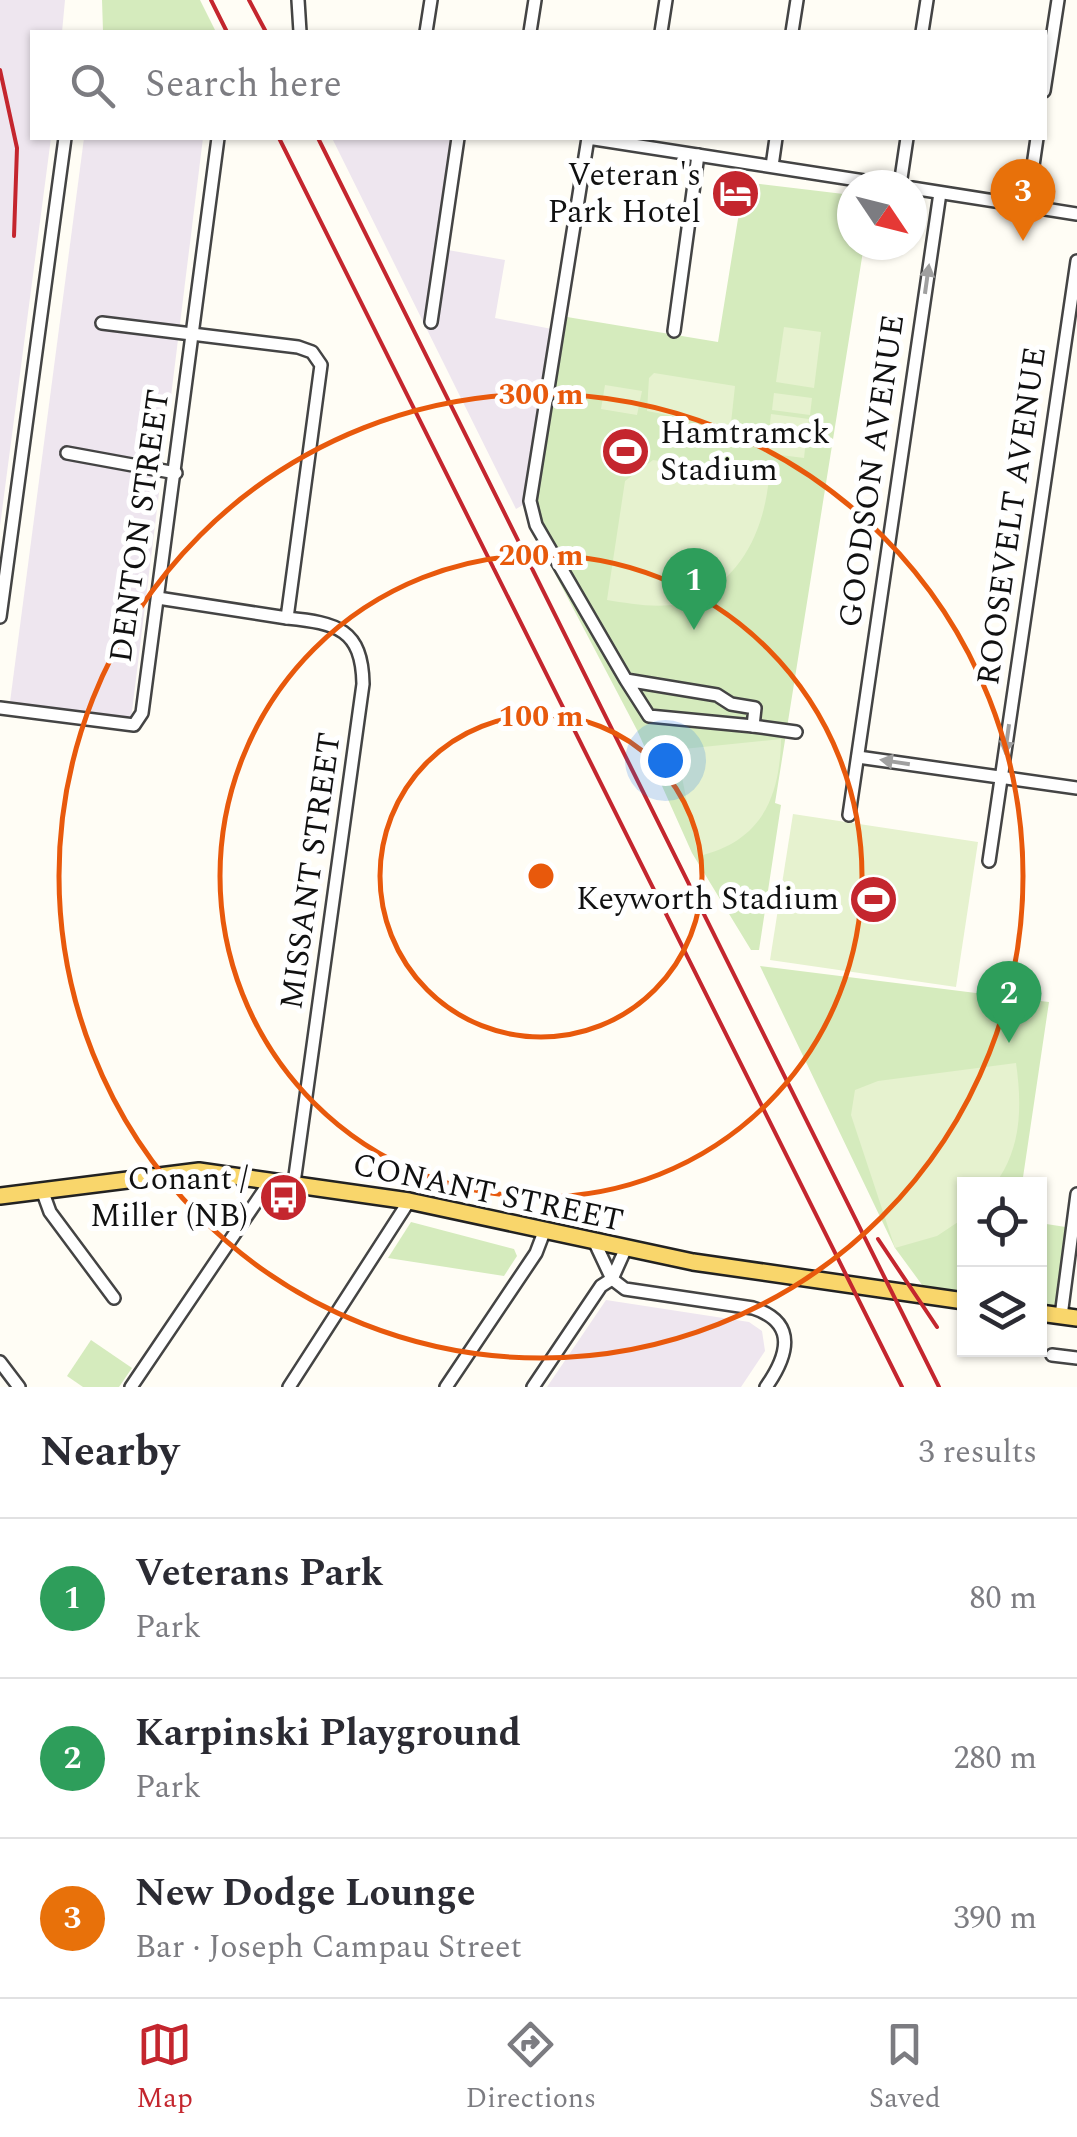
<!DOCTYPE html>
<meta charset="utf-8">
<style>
:root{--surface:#fff;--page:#f7f7f7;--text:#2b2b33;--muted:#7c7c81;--line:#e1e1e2;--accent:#c4262e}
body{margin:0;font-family:Spectral,serif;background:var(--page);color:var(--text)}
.controls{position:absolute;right:30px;bottom:30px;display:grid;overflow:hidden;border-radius:0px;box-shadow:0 2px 8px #0004}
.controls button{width:90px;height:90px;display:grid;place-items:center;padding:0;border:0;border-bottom:2px solid var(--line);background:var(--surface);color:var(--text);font:50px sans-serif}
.compass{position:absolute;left:837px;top:170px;width:90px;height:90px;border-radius:50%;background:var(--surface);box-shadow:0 2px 8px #0004;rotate:125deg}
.you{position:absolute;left:665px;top:760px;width:35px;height:35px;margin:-25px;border:8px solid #fff;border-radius:50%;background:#1a73e8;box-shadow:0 0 0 15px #1a73e833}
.badge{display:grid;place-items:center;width:65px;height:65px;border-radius:50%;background:var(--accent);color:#fff;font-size:32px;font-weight:700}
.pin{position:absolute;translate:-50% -82px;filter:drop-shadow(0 2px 5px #0008)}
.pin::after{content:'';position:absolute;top:52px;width:35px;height:30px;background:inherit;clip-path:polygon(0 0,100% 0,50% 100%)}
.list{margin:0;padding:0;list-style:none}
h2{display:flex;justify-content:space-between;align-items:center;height:130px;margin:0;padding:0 40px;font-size:42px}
h2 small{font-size:32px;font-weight:400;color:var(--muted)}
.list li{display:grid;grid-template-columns:65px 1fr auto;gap:30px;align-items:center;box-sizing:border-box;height:160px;padding:0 40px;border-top:2px solid var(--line)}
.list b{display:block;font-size:38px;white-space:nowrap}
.list p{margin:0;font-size:32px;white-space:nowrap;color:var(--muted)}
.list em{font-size:32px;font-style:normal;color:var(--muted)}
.icon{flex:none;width:55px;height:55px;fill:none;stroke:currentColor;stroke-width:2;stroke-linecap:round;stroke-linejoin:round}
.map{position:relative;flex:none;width:1077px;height:1387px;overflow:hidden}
.search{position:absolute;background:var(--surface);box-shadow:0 2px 8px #0004;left:30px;right:30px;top:30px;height:110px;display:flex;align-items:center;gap:25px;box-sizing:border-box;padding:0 35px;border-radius:0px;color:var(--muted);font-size:38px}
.sheet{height:610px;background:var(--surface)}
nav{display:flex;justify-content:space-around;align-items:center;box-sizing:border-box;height:140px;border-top:2px solid var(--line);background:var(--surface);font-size:28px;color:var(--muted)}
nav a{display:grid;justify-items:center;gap:5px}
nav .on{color:var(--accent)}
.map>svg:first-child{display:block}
.industrial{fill:#eee6ef}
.green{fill:#d5ebbd}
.pitch{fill:#e6f2cf}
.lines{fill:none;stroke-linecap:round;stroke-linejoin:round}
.minor-casing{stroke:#444;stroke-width:16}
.major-casing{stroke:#222;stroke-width:20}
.minor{stroke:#fff;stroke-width:11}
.major{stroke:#f9d66b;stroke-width:15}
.rail{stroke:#c4262e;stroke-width:4}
.oneway{fill:#a0a0a0}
.ring{fill:none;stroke:#e8590c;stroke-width:5}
.labels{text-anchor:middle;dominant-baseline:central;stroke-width:10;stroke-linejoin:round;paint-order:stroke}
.poi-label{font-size:32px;fill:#111;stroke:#fff;text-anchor:end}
.street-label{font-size:32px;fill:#111;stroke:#fff}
.centre{fill:#e8590c;stroke:#fff;stroke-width:5}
.ring-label{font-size:30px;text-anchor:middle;font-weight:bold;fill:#e8590c;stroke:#fff;stroke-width:10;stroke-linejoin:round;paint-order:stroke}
</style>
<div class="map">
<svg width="1077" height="1387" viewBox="0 0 1077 1387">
<rect width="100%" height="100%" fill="#fffdf5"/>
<g class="industrial">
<polygon points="0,0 65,0 62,32 32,32 32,138 51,138 0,526"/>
<polygon points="84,138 203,138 131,719 10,702"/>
<polygon points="332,138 458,138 442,249 505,260 495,318 557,330 530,501 516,509"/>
<polygon points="606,1300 749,1322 762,1331 765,1351 741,1387 547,1387"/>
</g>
<g class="green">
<polygon points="102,0 200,0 216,32 103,32"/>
<polygon points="744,182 852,195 852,245 864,245 775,803 781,805 759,950 751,950 692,853 637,730 532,530 567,317 718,342"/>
<polygon points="760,966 1049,1002 1022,1184 964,1184 964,1301 928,1293 895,1248"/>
<polygon points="411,1222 514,1249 517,1256 504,1276 388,1258"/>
<polygon points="1040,1223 1072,1228 1061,1316 1040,1313"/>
<polygon points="91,1340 132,1368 119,1387 83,1387 67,1376"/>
</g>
<g class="pitch">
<polygon points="784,327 821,332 814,388 776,382"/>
<polygon points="654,373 735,386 731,423 725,426 647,411 649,378"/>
<polygon points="605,385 642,391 637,415 601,409"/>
<polygon points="774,393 812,398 810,415 772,410"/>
<polygon points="771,414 809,419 807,436 769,432"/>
<polygon points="768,436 806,440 804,458 765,453"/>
<path d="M653 460 769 478C764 528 744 576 694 599 669 611 633 604 607 600L625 481Z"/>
<path d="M781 739C780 799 760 842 698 856L678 758 683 749Z"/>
<polygon points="793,814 978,842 956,987 770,960"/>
<path d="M1016 1063C1022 1105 1022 1148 995 1184H964V1218L937 1236 895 1248 851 1115 855 1090 878 1081Z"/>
</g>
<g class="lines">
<defs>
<g id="minor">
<polyline points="298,0 300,32"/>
<polyline points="426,32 431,0"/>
<polyline points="530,32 535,0"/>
<polyline points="661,32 666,0"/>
<polyline points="792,32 797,0"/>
<polyline points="922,32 927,0"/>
<polyline points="1044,91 1058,0"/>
<polyline points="772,166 776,138"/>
<polyline points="900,185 907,138"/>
<polyline points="912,188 1077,214"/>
<polyline points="1027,207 1037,138"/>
<polyline points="431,322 458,138"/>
<polyline points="102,323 298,347 312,352 321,365 287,618 158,598"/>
<polyline points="674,331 698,155"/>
<polyline points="67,453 176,473"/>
<polyline points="0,617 65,138"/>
<path d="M287 618C337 623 362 629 363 684L294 1183"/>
<polyline points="626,680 649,716 753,726 755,708 731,704 717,695 626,680 536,525 530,501 588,138 890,185"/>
<polyline points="0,708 134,725 142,713 218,138"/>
<polyline points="753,726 796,732"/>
<polyline points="858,757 1077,788"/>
<polyline points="849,815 940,193"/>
<polyline points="989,861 1077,261"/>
<polyline points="42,1190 50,1212 114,1298"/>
<path d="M596 1245 612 1279 625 1289 753 1308C799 1323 787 1357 766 1387"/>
<polyline points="1061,1316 1077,1194"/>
<polyline points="1052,1355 1077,1358"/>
<polyline points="0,1362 19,1387"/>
<polyline points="131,1387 271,1180"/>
<polyline points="289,1387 409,1201"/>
<polyline points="446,1387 536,1253 544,1232"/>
<polyline points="533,1387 601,1286 612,1279 625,1250"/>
</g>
<g id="major">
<polyline points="0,1196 199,1171 409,1201 693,1262 964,1301"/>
<polyline points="1040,1313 1077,1318"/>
</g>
</defs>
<use href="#minor" class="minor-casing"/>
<use href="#major" class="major-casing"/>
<use href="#minor" class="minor"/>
<use href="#major" class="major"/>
<g class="rail">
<polyline points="211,0 227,32"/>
<polyline points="249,0 266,32"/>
<polyline points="0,70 17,148 14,236"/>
<polyline points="279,138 902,1387"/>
<polyline points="318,138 939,1387"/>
<polyline points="878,1239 937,1327"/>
</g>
</g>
<defs><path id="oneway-solid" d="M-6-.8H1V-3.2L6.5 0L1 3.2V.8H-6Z" transform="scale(2.5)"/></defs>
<g class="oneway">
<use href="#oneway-solid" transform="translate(927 279) rotate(-82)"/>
<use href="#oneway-solid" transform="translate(1007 739) rotate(98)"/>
<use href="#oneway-solid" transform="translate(895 762) rotate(-171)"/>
</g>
<g class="ring">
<circle cx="541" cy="876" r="161"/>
<circle cx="541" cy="876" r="321"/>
<circle cx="541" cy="876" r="482"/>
</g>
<defs>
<symbol id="hotel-disc" viewBox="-11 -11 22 22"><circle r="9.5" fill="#c4262e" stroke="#fff"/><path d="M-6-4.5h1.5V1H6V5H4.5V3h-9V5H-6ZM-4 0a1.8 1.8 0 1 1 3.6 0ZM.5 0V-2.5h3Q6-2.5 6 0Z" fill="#fff"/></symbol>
<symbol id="stadium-disc" viewBox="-11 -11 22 22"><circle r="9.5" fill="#c4262e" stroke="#fff"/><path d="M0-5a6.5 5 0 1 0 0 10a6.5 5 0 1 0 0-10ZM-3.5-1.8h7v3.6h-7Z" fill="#fff"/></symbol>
<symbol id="bus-disc" viewBox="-11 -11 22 22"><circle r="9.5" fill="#c4262e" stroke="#fff"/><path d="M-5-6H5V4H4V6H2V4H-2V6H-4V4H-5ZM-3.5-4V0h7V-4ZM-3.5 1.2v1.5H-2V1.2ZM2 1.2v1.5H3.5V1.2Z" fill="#fff"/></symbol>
</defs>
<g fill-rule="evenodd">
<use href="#hotel-disc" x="708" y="166" width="55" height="55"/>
<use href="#stadium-disc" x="598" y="424" width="55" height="55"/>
<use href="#stadium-disc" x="846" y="872" width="55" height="55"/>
<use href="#bus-disc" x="256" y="1170" width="55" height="55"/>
</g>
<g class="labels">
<g class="poi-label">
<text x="701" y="175">Veteran's<tspan x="701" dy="37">Park Hotel</tspan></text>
<text x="660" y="433" text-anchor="start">Hamtramck<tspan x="660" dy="37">Stadium</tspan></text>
<text x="839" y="899">Keyworth Stadium</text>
<text x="248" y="1179">Conant /<tspan x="248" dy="37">Miller (NB)</tspan></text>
</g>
<g class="street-label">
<text transform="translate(872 471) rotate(-82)">GOODSON AVENUE</text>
<text transform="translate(1012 516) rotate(-82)">ROOSEVELT AVENUE</text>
<text transform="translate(140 526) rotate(-82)">DENTON STREET</text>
<text transform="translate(311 871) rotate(-82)">MISSANT STREET</text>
<text transform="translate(488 1193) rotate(12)">CONANT STREET</text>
</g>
</g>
<circle cx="541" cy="876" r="15" class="centre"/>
<g class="ring-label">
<text x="541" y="404">300 m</text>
<text x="541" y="565">200 m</text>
<text x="541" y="726">100 m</text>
</g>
</svg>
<div class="controls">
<button><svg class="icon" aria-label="locate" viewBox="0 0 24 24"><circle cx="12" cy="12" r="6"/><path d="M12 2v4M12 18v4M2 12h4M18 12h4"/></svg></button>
<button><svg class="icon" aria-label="layers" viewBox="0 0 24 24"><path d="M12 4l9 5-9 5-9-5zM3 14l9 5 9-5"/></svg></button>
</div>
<svg class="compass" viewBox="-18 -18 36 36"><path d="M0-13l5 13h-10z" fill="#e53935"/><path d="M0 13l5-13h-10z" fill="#7c7c81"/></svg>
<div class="you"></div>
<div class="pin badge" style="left:694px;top:630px;background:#2e9e5b">1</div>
<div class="pin badge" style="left:1009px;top:1043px;background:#2e9e5b">2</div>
<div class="pin badge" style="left:1023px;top:241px;background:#e8710a">3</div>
<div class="search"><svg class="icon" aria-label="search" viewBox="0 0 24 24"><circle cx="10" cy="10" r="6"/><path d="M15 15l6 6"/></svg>Search here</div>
</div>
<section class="sheet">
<h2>Nearby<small>3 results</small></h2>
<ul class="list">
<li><span class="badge" style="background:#2e9e5b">1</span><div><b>Veterans Park</b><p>Park</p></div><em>80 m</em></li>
<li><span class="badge" style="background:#2e9e5b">2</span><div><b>Karpinski Playground</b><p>Park</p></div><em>280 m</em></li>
<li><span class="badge" style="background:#e8710a">3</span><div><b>New Dodge Lounge</b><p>Bar · Joseph Campau Street</p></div><em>390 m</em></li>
</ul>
</section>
<nav>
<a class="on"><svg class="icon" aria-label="map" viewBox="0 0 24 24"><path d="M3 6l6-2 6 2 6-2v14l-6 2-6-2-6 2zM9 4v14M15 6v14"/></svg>Map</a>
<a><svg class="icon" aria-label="directions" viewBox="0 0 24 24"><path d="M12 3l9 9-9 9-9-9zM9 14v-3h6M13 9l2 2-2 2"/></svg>Directions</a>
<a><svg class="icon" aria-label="saved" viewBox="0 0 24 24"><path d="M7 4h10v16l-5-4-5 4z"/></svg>Saved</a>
</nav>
